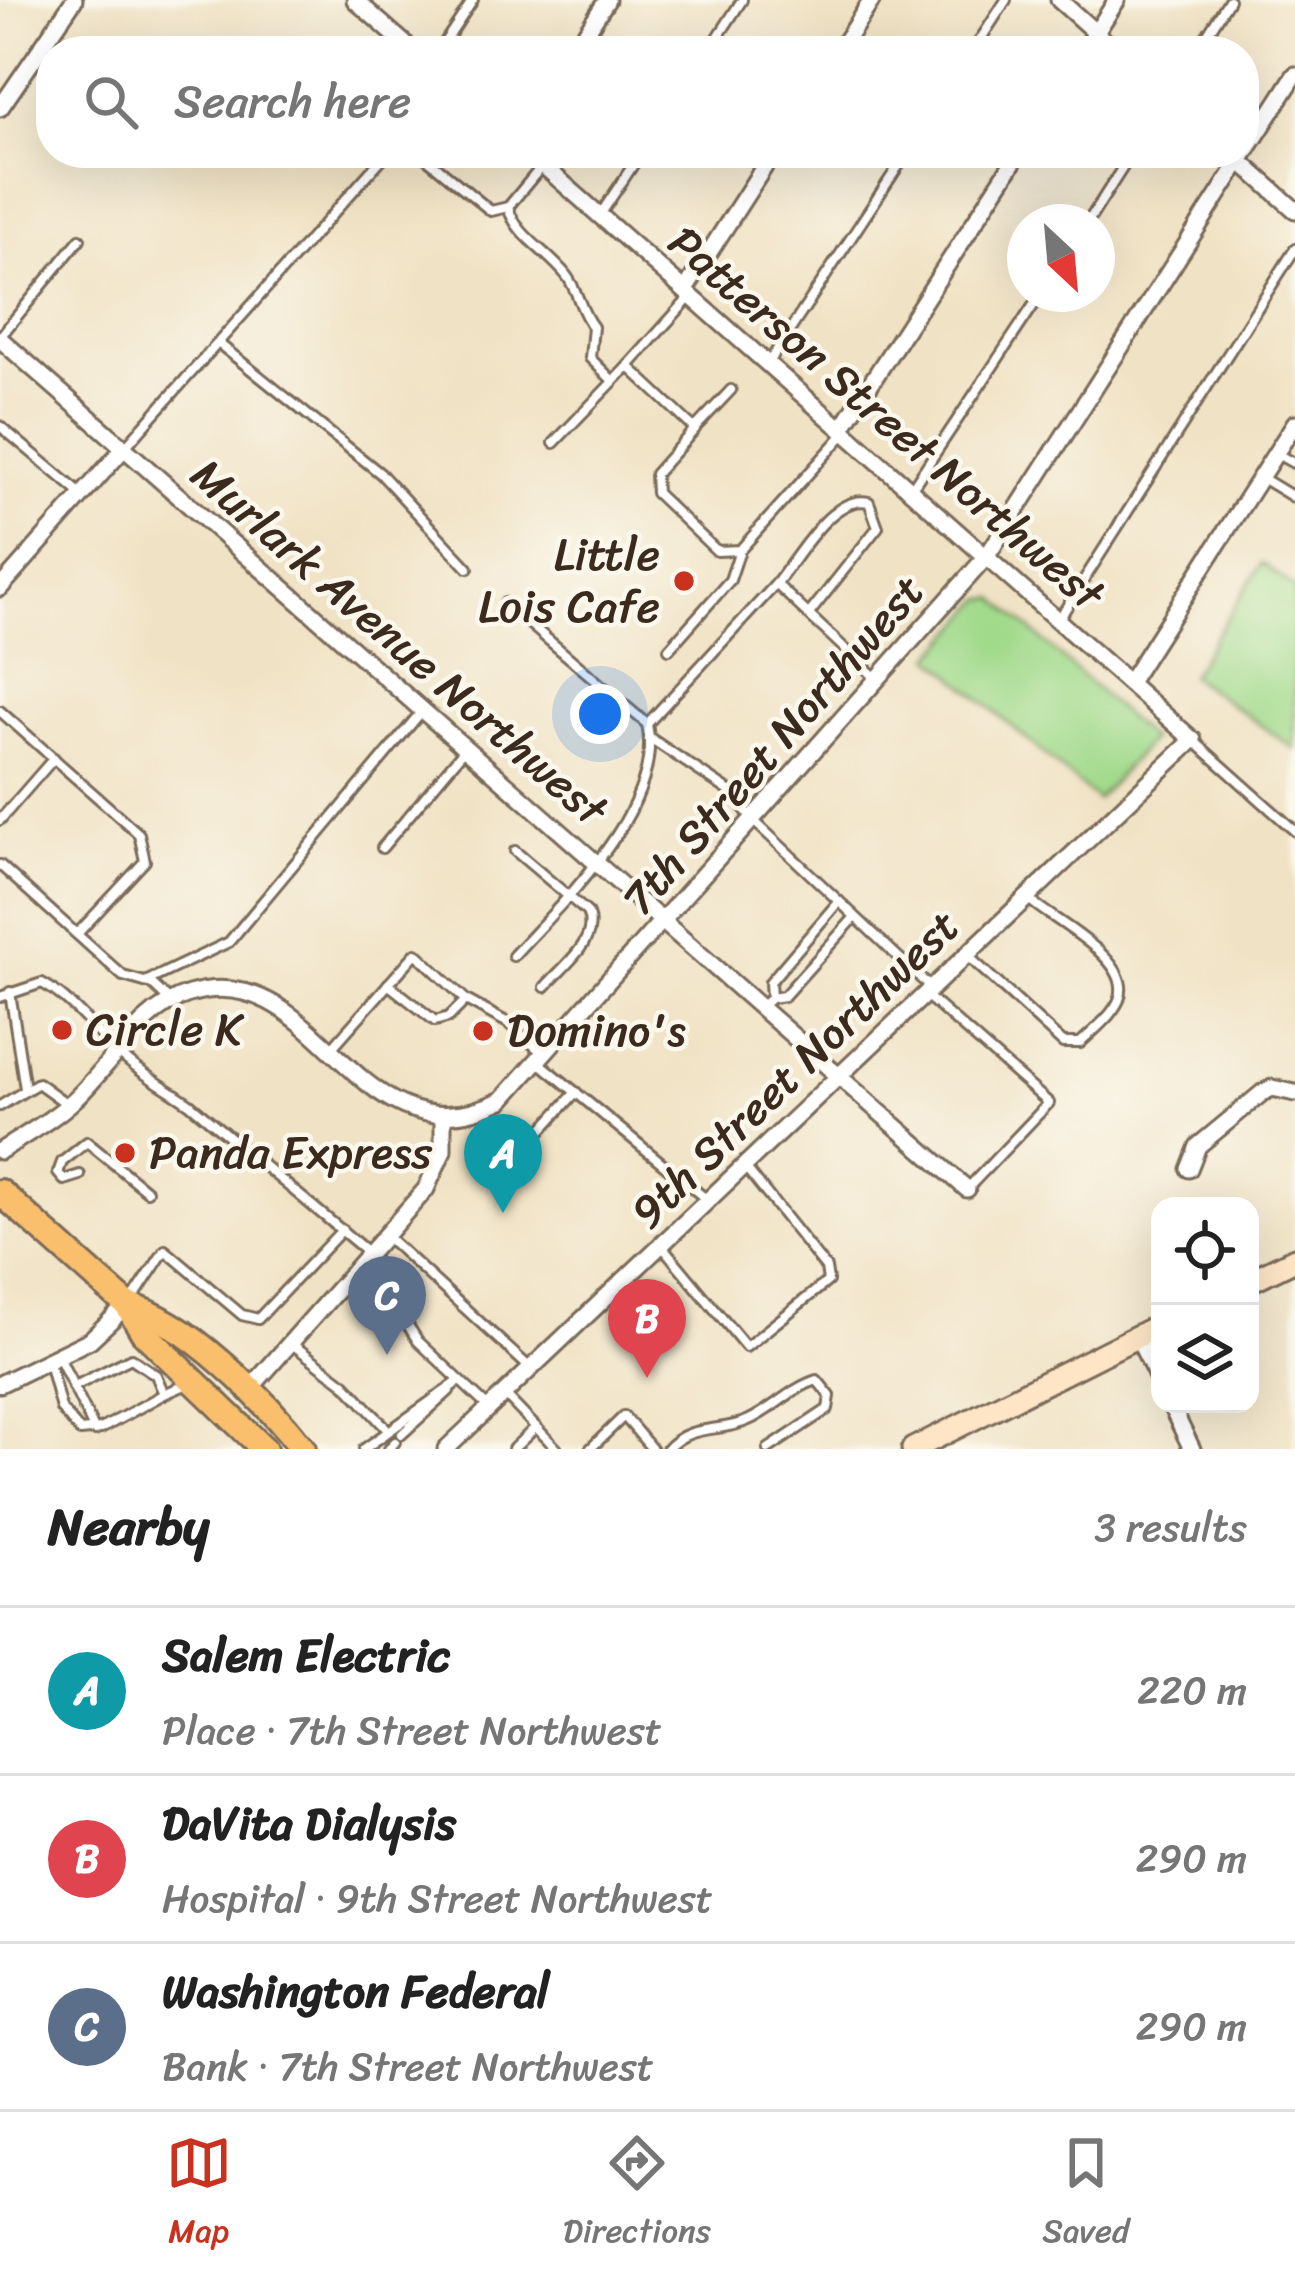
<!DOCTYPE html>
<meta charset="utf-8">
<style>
:root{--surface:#fff;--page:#f2f2f2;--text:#222;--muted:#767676;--line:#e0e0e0;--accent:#c8321e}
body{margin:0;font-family:Sriracha,sans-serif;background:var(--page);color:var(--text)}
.controls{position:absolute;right:36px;bottom:36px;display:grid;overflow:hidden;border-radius:24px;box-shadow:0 12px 48px #0002}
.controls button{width:108px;height:108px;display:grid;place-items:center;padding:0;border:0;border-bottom:3px solid var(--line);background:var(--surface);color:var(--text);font:60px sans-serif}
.compass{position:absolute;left:1007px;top:204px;width:108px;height:108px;border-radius:50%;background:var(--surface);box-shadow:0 12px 48px #0002;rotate:154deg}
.you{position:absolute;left:600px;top:714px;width:42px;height:42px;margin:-30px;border:9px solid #fff;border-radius:50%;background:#1a73e8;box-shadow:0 0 0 18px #1a73e833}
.badge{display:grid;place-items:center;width:78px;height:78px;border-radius:50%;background:var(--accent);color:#fff;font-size:39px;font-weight:700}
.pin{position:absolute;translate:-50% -99px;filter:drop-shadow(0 3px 6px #0008)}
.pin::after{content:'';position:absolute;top:63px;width:42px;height:36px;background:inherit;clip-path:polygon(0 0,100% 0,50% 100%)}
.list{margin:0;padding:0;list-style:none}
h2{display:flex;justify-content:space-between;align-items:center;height:156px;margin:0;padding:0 48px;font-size:51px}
h2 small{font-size:39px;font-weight:400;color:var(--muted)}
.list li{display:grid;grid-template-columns:78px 1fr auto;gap:36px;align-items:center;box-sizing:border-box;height:168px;padding:0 48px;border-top:3px solid var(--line)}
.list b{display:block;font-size:45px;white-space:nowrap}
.list p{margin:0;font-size:39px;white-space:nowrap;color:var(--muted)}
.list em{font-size:39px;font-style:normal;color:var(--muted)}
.icon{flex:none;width:66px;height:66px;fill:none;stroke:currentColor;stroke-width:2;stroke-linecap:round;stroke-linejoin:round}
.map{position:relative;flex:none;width:1295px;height:1449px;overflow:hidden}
.search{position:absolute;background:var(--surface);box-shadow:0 12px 48px #0002;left:36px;right:36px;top:36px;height:132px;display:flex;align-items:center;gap:30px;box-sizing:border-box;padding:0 42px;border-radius:48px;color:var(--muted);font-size:45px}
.sheet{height:660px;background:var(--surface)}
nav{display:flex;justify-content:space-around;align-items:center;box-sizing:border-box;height:168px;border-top:3px solid var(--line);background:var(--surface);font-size:33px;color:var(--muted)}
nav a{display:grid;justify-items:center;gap:6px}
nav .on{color:var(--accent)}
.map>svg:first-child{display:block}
.green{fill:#a2da8c;stroke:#6e8255;stroke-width:3}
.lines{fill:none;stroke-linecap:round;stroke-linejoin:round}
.lane-casing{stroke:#7a6a58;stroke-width:14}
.street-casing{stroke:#7a6a58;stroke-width:21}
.secondary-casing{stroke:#7a6a58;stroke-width:27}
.primary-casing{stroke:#7a6a58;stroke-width:30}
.lane{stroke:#fff;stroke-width:8}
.street{stroke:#fff;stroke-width:15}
.secondary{stroke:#fde5c5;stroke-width:21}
.primary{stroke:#f9bf6d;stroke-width:24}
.poi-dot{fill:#c8321e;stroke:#fbf7ec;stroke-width:4.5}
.labels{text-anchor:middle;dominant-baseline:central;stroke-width:9;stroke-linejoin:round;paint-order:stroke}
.street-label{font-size:45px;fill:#3b2a1e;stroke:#fbf7ec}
.poi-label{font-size:45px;fill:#3b2a1e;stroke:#fbf7ec;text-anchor:start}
</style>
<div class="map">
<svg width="1295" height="1449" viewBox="0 0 1295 1449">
<rect width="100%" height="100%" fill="#fbf7ec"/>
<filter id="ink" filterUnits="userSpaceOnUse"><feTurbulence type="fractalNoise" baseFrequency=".00833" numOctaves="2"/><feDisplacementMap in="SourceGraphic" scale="24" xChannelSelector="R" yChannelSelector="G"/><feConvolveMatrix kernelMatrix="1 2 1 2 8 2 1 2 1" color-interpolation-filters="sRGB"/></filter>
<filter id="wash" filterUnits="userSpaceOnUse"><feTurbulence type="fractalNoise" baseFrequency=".004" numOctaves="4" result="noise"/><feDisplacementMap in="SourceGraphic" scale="48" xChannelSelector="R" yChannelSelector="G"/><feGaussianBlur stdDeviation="2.7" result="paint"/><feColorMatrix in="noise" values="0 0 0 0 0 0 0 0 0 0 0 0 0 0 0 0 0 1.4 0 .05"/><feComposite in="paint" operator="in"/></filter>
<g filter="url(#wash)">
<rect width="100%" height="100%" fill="#f0e2c4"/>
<g class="green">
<polygon points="1262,563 1295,589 1295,749 1190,676"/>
<polygon points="996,598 1151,739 1097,800 932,657 983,599"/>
</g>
</g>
<g filter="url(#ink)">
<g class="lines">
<defs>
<g id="lane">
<polyline points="439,51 473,0"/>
<polyline points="709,51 742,0"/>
<polyline points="973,51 1006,0"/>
<polyline points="1197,51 1229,0"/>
<polyline points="420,153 491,211 508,207"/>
<path d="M542 166 508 207C516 236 547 251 566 275 578 290 580 311 593 327L590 358 613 381"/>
<polyline points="600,215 641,153"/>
<polyline points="1088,222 1132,153"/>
<polyline points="691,296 628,366 695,429 655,474 656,493 717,551 740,550 845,433"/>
<polyline points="0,337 80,239"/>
<polyline points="218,343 381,474 468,568"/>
<polyline points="769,362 907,153"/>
<polyline points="0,426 81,494"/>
<polyline points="695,428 731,390"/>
<polyline points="554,443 628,366"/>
<polyline points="125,447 387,153"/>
<polyline points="1277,454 1295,464"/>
<polyline points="1262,478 1295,498"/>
<polyline points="912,488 1041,294"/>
<path d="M776 584C797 559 832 493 869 502L878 527 809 614"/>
<path d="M505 603 647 724C665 808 564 900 513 956"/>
<polyline points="1059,619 1295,249"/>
<polyline points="669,649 730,580 740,550"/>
<polyline points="0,711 139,834 145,861 77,934"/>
<polyline points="647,724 776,584 877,679"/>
<polyline points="650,738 732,793 754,821 931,988"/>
<polyline points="1194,741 1295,831"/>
<polyline points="0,820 54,758"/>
<polyline points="382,848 465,749"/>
<path d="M515 851 587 912C600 940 563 966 545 987"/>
<polyline points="0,865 123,976 152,984 170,1001"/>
<path d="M968 956 1063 1043H1080C1093 1031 1112 1016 1119 1000 1136 960 1051 920 1029 899"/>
<polyline points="145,982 229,942 422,711"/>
<polyline points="388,984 435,1021 449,1017 466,1000"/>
<polyline points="10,992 25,1089"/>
<polyline points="927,996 1049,1103 967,1189"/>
<path d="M0 997 42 983C74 1001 93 1030 120 1054 142 1075 166 1087 190 1104L370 1254"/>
<polyline points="771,998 770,982 839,901"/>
<polyline points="760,1008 771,998 784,996 855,917"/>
<polyline points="329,1051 416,953 466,1000 508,1023 545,1055"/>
<polyline points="540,1063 706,1199"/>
<polyline points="0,1106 38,1083 67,1104"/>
<polyline points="80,1175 64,1180 58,1173 62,1162 87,1142 147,1191"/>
<polyline points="499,1177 576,1092"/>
<polyline points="387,1237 530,1368"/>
<polyline points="662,1246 746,1347 828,1281 826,1268 746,1168"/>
<polyline points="350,1279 375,1303 402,1316 418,1341 488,1407"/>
<polyline points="132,1300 165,1250 242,1315 258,1319 342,1230"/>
<polyline points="292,1344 345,1384 388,1430"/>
<polyline points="59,1357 95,1431"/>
<polyline points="49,1362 61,1409 80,1431 101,1429 164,1394 156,1375 131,1358 73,1387"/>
<polyline points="164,1394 190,1383"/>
<polyline points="505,1395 557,1449"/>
<polyline points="402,1434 449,1391"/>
<polyline points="364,1449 459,1381"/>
<polyline points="389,1449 395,1442"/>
<polyline points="513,1449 536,1427"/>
<polyline points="590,1449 624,1416 652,1449"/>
<path d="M667 1449C692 1422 719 1434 749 1420 773 1409 791 1388 817 1380L830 1396 828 1409 768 1449"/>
</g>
<g id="street">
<polyline points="355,0 413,51"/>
<polyline points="1059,0 1116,51"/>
<polyline points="574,51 607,0"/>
<polyline points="839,51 872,0"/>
<polyline points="1084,51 1117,0"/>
<polyline points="0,108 74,0"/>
<polyline points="1231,153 1295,210"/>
<polyline points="685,290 773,153"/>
<polyline points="0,339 967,1189"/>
<polyline points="842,428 1019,153"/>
<polyline points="0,588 124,448"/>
<polyline points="1130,681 1295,423"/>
<path d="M0 1151C25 1135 54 1119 75 1099 112 1065 139 1009 189 994 321 954 355 1172 502 1100L987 556 1295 75"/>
<polyline points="1189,1169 1198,1146 1262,1093 1272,1088 1295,1093"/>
<polyline points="1137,1336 1160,1383"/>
<polyline points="0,1384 90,1340 127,1305"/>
<polyline points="248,1391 426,1189 443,1151 443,1117"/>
<polyline points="1170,1404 1192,1449"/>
<polyline points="446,1449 1193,740 529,153"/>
</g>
<g id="secondary">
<polyline points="1250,1281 1295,1259"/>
<polyline points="913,1449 1160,1325"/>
</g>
<g id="primary">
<polyline points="0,1192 127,1305 143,1332 264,1449"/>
<path d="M127 1305C188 1321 264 1399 303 1449"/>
</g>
</defs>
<use href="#lane" class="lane-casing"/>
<use href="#street" class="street-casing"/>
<use href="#secondary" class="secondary-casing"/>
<use href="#primary" class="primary-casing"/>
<use href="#lane" class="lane"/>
<use href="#street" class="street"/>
<use href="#secondary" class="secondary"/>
<use href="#primary" class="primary"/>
</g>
</g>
<g class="poi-dot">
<circle cx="684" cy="581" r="12"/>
<circle cx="62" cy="1030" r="12"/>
<circle cx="483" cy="1031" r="12"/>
<circle cx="125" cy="1153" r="12"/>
</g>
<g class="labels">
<g class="street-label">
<text transform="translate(886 418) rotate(41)">Patterson Street Northwest</text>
<text transform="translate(399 642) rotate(41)">Murlark Avenue Northwest</text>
<text transform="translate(773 745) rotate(-49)">7th Street Northwest</text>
<text transform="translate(795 1069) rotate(-44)">9th Street Northwest</text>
</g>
<g class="poi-label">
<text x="660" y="555" text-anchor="end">Little<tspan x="660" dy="52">Lois Cafe</tspan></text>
<text x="86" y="1030">Circle K</text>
<text x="507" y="1031">Domino's</text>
<text x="149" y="1153">Panda Express</text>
</g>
</g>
</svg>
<div class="controls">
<button><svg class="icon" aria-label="locate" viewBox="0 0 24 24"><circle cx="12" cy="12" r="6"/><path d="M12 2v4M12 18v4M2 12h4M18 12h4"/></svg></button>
<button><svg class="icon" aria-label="layers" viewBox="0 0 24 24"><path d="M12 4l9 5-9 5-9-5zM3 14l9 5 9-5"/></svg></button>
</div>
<svg class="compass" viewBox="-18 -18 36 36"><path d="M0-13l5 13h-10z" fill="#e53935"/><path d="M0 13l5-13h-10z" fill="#767676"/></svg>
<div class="you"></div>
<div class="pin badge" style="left:503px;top:1213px;background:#0f9aa8">A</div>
<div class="pin badge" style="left:647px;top:1378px;background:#e0444e">B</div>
<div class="pin badge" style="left:387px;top:1355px;background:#5c6f8a">C</div>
<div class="search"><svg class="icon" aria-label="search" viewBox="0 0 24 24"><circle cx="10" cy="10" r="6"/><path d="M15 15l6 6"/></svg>Search here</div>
</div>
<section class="sheet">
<h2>Nearby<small>3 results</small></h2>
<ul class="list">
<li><span class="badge" style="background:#0f9aa8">A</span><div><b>Salem Electric</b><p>Place · 7th Street Northwest</p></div><em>220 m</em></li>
<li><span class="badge" style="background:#e0444e">B</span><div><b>DaVita Dialysis</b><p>Hospital · 9th Street Northwest</p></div><em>290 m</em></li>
<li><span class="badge" style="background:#5c6f8a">C</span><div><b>Washington Federal</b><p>Bank · 7th Street Northwest</p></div><em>290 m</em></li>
</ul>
</section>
<nav>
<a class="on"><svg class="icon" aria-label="map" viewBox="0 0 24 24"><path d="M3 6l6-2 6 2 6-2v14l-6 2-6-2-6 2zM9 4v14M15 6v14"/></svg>Map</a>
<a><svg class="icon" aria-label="directions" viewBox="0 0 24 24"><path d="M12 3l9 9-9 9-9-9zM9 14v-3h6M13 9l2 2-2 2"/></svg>Directions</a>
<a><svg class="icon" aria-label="saved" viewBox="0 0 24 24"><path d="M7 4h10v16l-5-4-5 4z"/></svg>Saved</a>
</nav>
